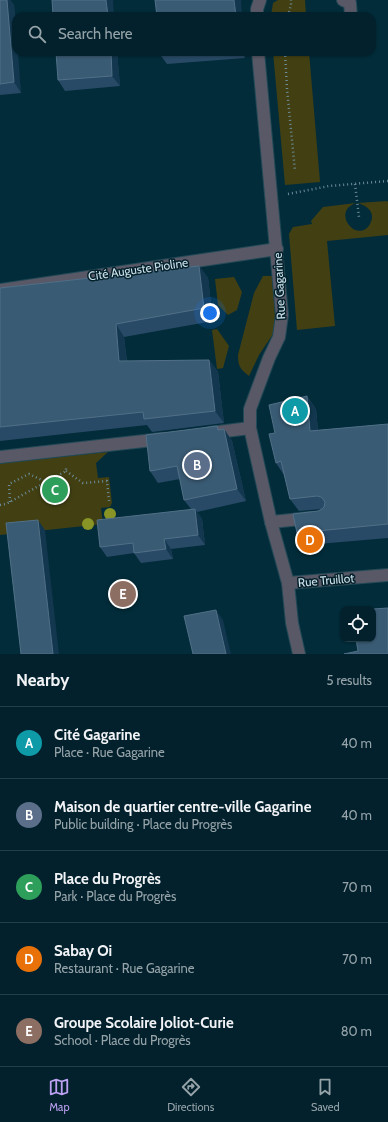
<!DOCTYPE html>
<meta charset="utf-8">
<style>
:root{--surface:#02212c;--page:#0c2934;--text:#f1f3f6;--muted:#96a3a9;--line:#233e48;--accent:#bca0f2}
body{margin:0;font-family:Cabin,sans-serif;background:var(--page);color:var(--text)}
.controls{position:absolute;right:12px;bottom:12px;display:grid;overflow:hidden;border-radius:8px;box-shadow:0 1px 3px #0004}
.controls button{width:36px;height:36px;display:grid;place-items:center;padding:0;border:0;border-bottom:1px solid var(--line);background:var(--surface);color:var(--text);font:20px sans-serif}
.you{position:absolute;left:210px;top:313px;width:14px;height:14px;margin:-10px;border:3px solid #fff;border-radius:50%;background:#1a73e8;box-shadow:0 0 0 6px #1a73e833}
.badge{display:grid;place-items:center;width:26px;height:26px;border-radius:50%;background:var(--accent);color:#fff;font-size:13px;font-weight:700}
.pin{position:absolute;translate:-50% -50%;border:2px solid #fff;box-shadow:0 1px 4px #0006}
.list{margin:0;padding:0;list-style:none}
h2{display:flex;justify-content:space-between;align-items:center;height:52px;margin:0;padding:0 16px;font-size:17px}
h2 small{font-size:13px;font-weight:400;color:var(--muted)}
.list li{display:grid;grid-template-columns:26px 1fr auto;gap:12px;align-items:center;box-sizing:border-box;height:72px;padding:0 16px;border-top:1px solid var(--line)}
.list b{display:block;font-size:15px;white-space:nowrap}
.list p{margin:0;font-size:13px;white-space:nowrap;color:var(--muted)}
.list em{font-size:13px;font-style:normal;color:var(--muted)}
.icon{flex:none;width:22px;height:22px;fill:none;stroke:currentColor;stroke-width:2;stroke-linecap:round;stroke-linejoin:round}
.map{position:relative;flex:none;width:388px;height:654px;overflow:hidden}
.search{position:absolute;background:var(--surface);box-shadow:0 1px 3px #0004;left:12px;right:12px;top:12px;height:44px;display:flex;align-items:center;gap:10px;box-sizing:border-box;padding:0 14px;border-radius:12px;color:var(--muted);font-size:15px}
.sheet{height:412px;background:var(--surface)}
nav{display:flex;justify-content:space-around;align-items:center;box-sizing:border-box;height:56px;border-top:1px solid var(--line);background:var(--surface);font-size:11px;color:var(--muted)}
nav a{display:grid;justify-items:center;gap:2px}
nav .on{color:var(--accent)}
.map>svg:first-child{display:block}
.green{fill:#424013}
.lines{fill:none;stroke-linecap:round;stroke-linejoin:round}
.lane-casing{stroke:#224956;stroke-width:14}
.street-casing{stroke:#224956;stroke-width:14}
.path{stroke:#6c8b97;stroke-width:2.5;stroke-dasharray:1 3;stroke-linecap:butt}
.lane{stroke:#585866;stroke-width:12}
.street{stroke:#585866;stroke-width:12}
.tree{fill:#889526}
.wall{fill:#284a66}
.shaded-wall{fill:#12374e}
.building{fill:#3a5b74;stroke:#517087}
.labels{text-anchor:middle;dominant-baseline:central;stroke-width:3;stroke-linejoin:round;paint-order:stroke}
.street-label{font-size:12px;fill:#cce1ea;stroke:#04212c}
</style>
<div class="map">
<svg width="388" height="654" viewBox="0 0 388 654">
<rect width="100%" height="100%" fill="#022c3a"/>
<g class="green">
<polygon points="278,0 305,0 306,16 271,16 273,3"/>
<polygon points="273,52 309,52 320,182 285,185"/>
<path d="M387 201 388 202V235L327 241 335 326 297 330 289 234 293 227 312 224 311 221 323 207 356 203C330 212 358 245 370 224 376 213 368 206 358 203Z"/>
<path d="M263 276H272L275 316 273 334 259 355 249 376C240 369 238 366 238 355L254 293Z"/>
<polygon points="234,277 242,292 237,310 228,315 218,305 215,279"/>
<polygon points="217,329 229,346 223,368 217,369 212,330"/>
<polygon points="108,452 96,463 98,478 109,477 112,503 110,507 101,508 103,524 0,535 0,463"/>
</g>
<g class="lines">
<defs>
<g id="lane">
<polyline points="343,0 350,3 351,16"/>
<polyline points="271,522 311,518"/>
</g>
<g id="street">
<polyline points="257,16 257,9 260,0"/>
<polyline points="258,52 282,315 279,337 269,358 250,409 250,428 271,522 288,583 292,623 299,654"/>
<polyline points="0,290 277,249"/>
<polyline points="210,433 250,428"/>
<polyline points="0,457 162,439"/>
<polyline points="288,583 388,575"/>
</g>
</defs>
<use href="#lane" class="lane-casing"/>
<use href="#street" class="street-casing"/>
<g class="path">
<polyline points="288,16 291,5 291,0"/>
<polyline points="285,52 287,89 295,171"/>
<polyline points="355,184 359,217"/>
<polyline points="288,194 329,186 388,181"/>
<polyline points="66,471 83,483 107,481 109,501"/>
<polyline points="10,502 9,484 29,474 46,482"/>
<polyline points="0,505 6,504 66,471 66,468"/>
</g>
<use href="#lane" class="lane"/>
<use href="#street" class="street"/>
</g>
<g class="tree">
<circle cx="110" cy="514" r="6"/>
<circle cx="88" cy="524" r="6"/>
</g>
<g class="wall">
<polygon points="0,0 10,0 14,5 16,32 16,52 21,93 0,95"/>
<polygon points="117,52 120,86 65,91 58,80"/>
<polygon points="159,52 245,52 245,58 167,64 159,53"/>
<polygon points="199,266 208,278 213,321 124,337 127,361 209,360 218,372 224,423 152,432 147,425 0,441 0,288"/>
<polygon points="307,396 316,409 318,430 388,424 388,538 306,545 297,533 318,511 322,509 299,511 290,499 284,475 276,463 275,433"/>
<polygon points="224,429 232,441 246,501 197,512 202,519 205,545 171,549 173,559 141,563 134,553 107,557 100,547 191,509 184,500 180,479 158,483 150,471 220,430"/>
</g>
<g class="shaded-wall">
<polygon points="7,0 10,0 14,5 16,32 16,52 18,52 21,93 14,82"/>
<polygon points="106,0 113,0 114,16 108,16"/>
<polygon points="234,0 241,0 242,16 236,16"/>
<polygon points="111,52 117,52 120,86 112,76"/>
<polygon points="241,52 245,52 245,58"/>
<polygon points="199,266 208,278 213,321 204,308"/>
<polygon points="116,324 124,337 128,373 119,361"/>
<polygon points="209,360 218,372 224,423 215,411"/>
<polygon points="307,396 316,409 319,443 310,431"/>
<polygon points="224,429 232,441 246,501 237,489"/>
<polygon points="195,509 202,519 205,545 198,535"/>
<polygon points="38,520 45,530 59,654 53,654"/>
<polygon points="164,539 171,549 173,559 166,549"/>
<polygon points="216,610 223,620 231,654 226,654"/>
</g>
<g class="building">
<polygon points="0,0 7,0 14,82 0,84"/>
<polygon points="52,0 106,0 108,16 53,16"/>
<polygon points="155,0 234,0 236,16 157,16"/>
<polygon points="56,52 111,52 112,76 58,80"/>
<polygon points="159,52 178,52 159,53"/>
<polygon points="199,266 204,308 116,324 119,361 209,360 215,411 144,419 143,412 0,427 0,288"/>
<polygon points="307,396 310,431 388,424 388,524 297,533 293,514 318,511 322,509 324,507 325,502 323,499 321,497 317,496 290,499 281,461 276,463 269,434 275,433 269,405"/>
<polygon points="217,426 218,430 224,429 237,489 184,500 177,466 150,471 146,435"/>
<polygon points="195,509 198,535 164,539 166,549 134,553 133,543 100,547 97,520"/>
<polygon points="38,520 53,654 21,654 6,523"/>
<polygon points="388,608 388,654 344,654 358,651 356,639 373,639 373,609"/>
<polygon points="216,610 226,654 193,654 184,616"/>
</g>
<g class="labels">
<g class="street-label">
<text transform="translate(138 269) rotate(-8)">Cité Auguste Pioline</text>
<text transform="translate(279 286) rotate(-93)">Rue Gagarine</text>
<text transform="translate(326 580) rotate(-5)">Rue Truillot</text>
</g>
</g>
</svg>
<div class="controls">
<button><svg class="icon" aria-label="locate" viewBox="0 0 24 24"><circle cx="12" cy="12" r="6"/><path d="M12 2v4M12 18v4M2 12h4M18 12h4"/></svg></button>
</div>
<div class="you"></div>
<div class="pin badge" style="left:295px;top:411px;background:#0f9aa8">A</div>
<div class="pin badge" style="left:197px;top:465px;background:#5c6f8a">B</div>
<div class="pin badge" style="left:55px;top:490px;background:#2e9e5b">C</div>
<div class="pin badge" style="left:310px;top:540px;background:#e8710a">D</div>
<div class="pin badge" style="left:123px;top:594px;background:#8d6e63">E</div>
<div class="search"><svg class="icon" aria-label="search" viewBox="0 0 24 24"><circle cx="10" cy="10" r="6"/><path d="M15 15l6 6"/></svg>Search here</div>
</div>
<section class="sheet">
<h2>Nearby<small>5 results</small></h2>
<ul class="list">
<li><span class="badge" style="background:#0f9aa8">A</span><div><b>Cité Gagarine</b><p>Place · Rue Gagarine</p></div><em>40 m</em></li>
<li><span class="badge" style="background:#5c6f8a">B</span><div><b>Maison de quartier centre-ville Gagarine</b><p>Public building · Place du Progrès</p></div><em>40 m</em></li>
<li><span class="badge" style="background:#2e9e5b">C</span><div><b>Place du Progrès</b><p>Park · Place du Progrès</p></div><em>70 m</em></li>
<li><span class="badge" style="background:#e8710a">D</span><div><b>Sabay Oi</b><p>Restaurant · Rue Gagarine</p></div><em>70 m</em></li>
<li><span class="badge" style="background:#8d6e63">E</span><div><b>Groupe Scolaire Joliot-Curie</b><p>School · Place du Progrès</p></div><em>80 m</em></li>
</ul>
</section>
<nav>
<a class="on"><svg class="icon" aria-label="map" viewBox="0 0 24 24"><path d="M3 6l6-2 6 2 6-2v14l-6 2-6-2-6 2zM9 4v14M15 6v14"/></svg>Map</a>
<a><svg class="icon" aria-label="directions" viewBox="0 0 24 24"><path d="M12 3l9 9-9 9-9-9zM9 14v-3h6M13 9l2 2-2 2"/></svg>Directions</a>
<a><svg class="icon" aria-label="saved" viewBox="0 0 24 24"><path d="M7 4h10v16l-5-4-5 4z"/></svg>Saved</a>
</nav>
